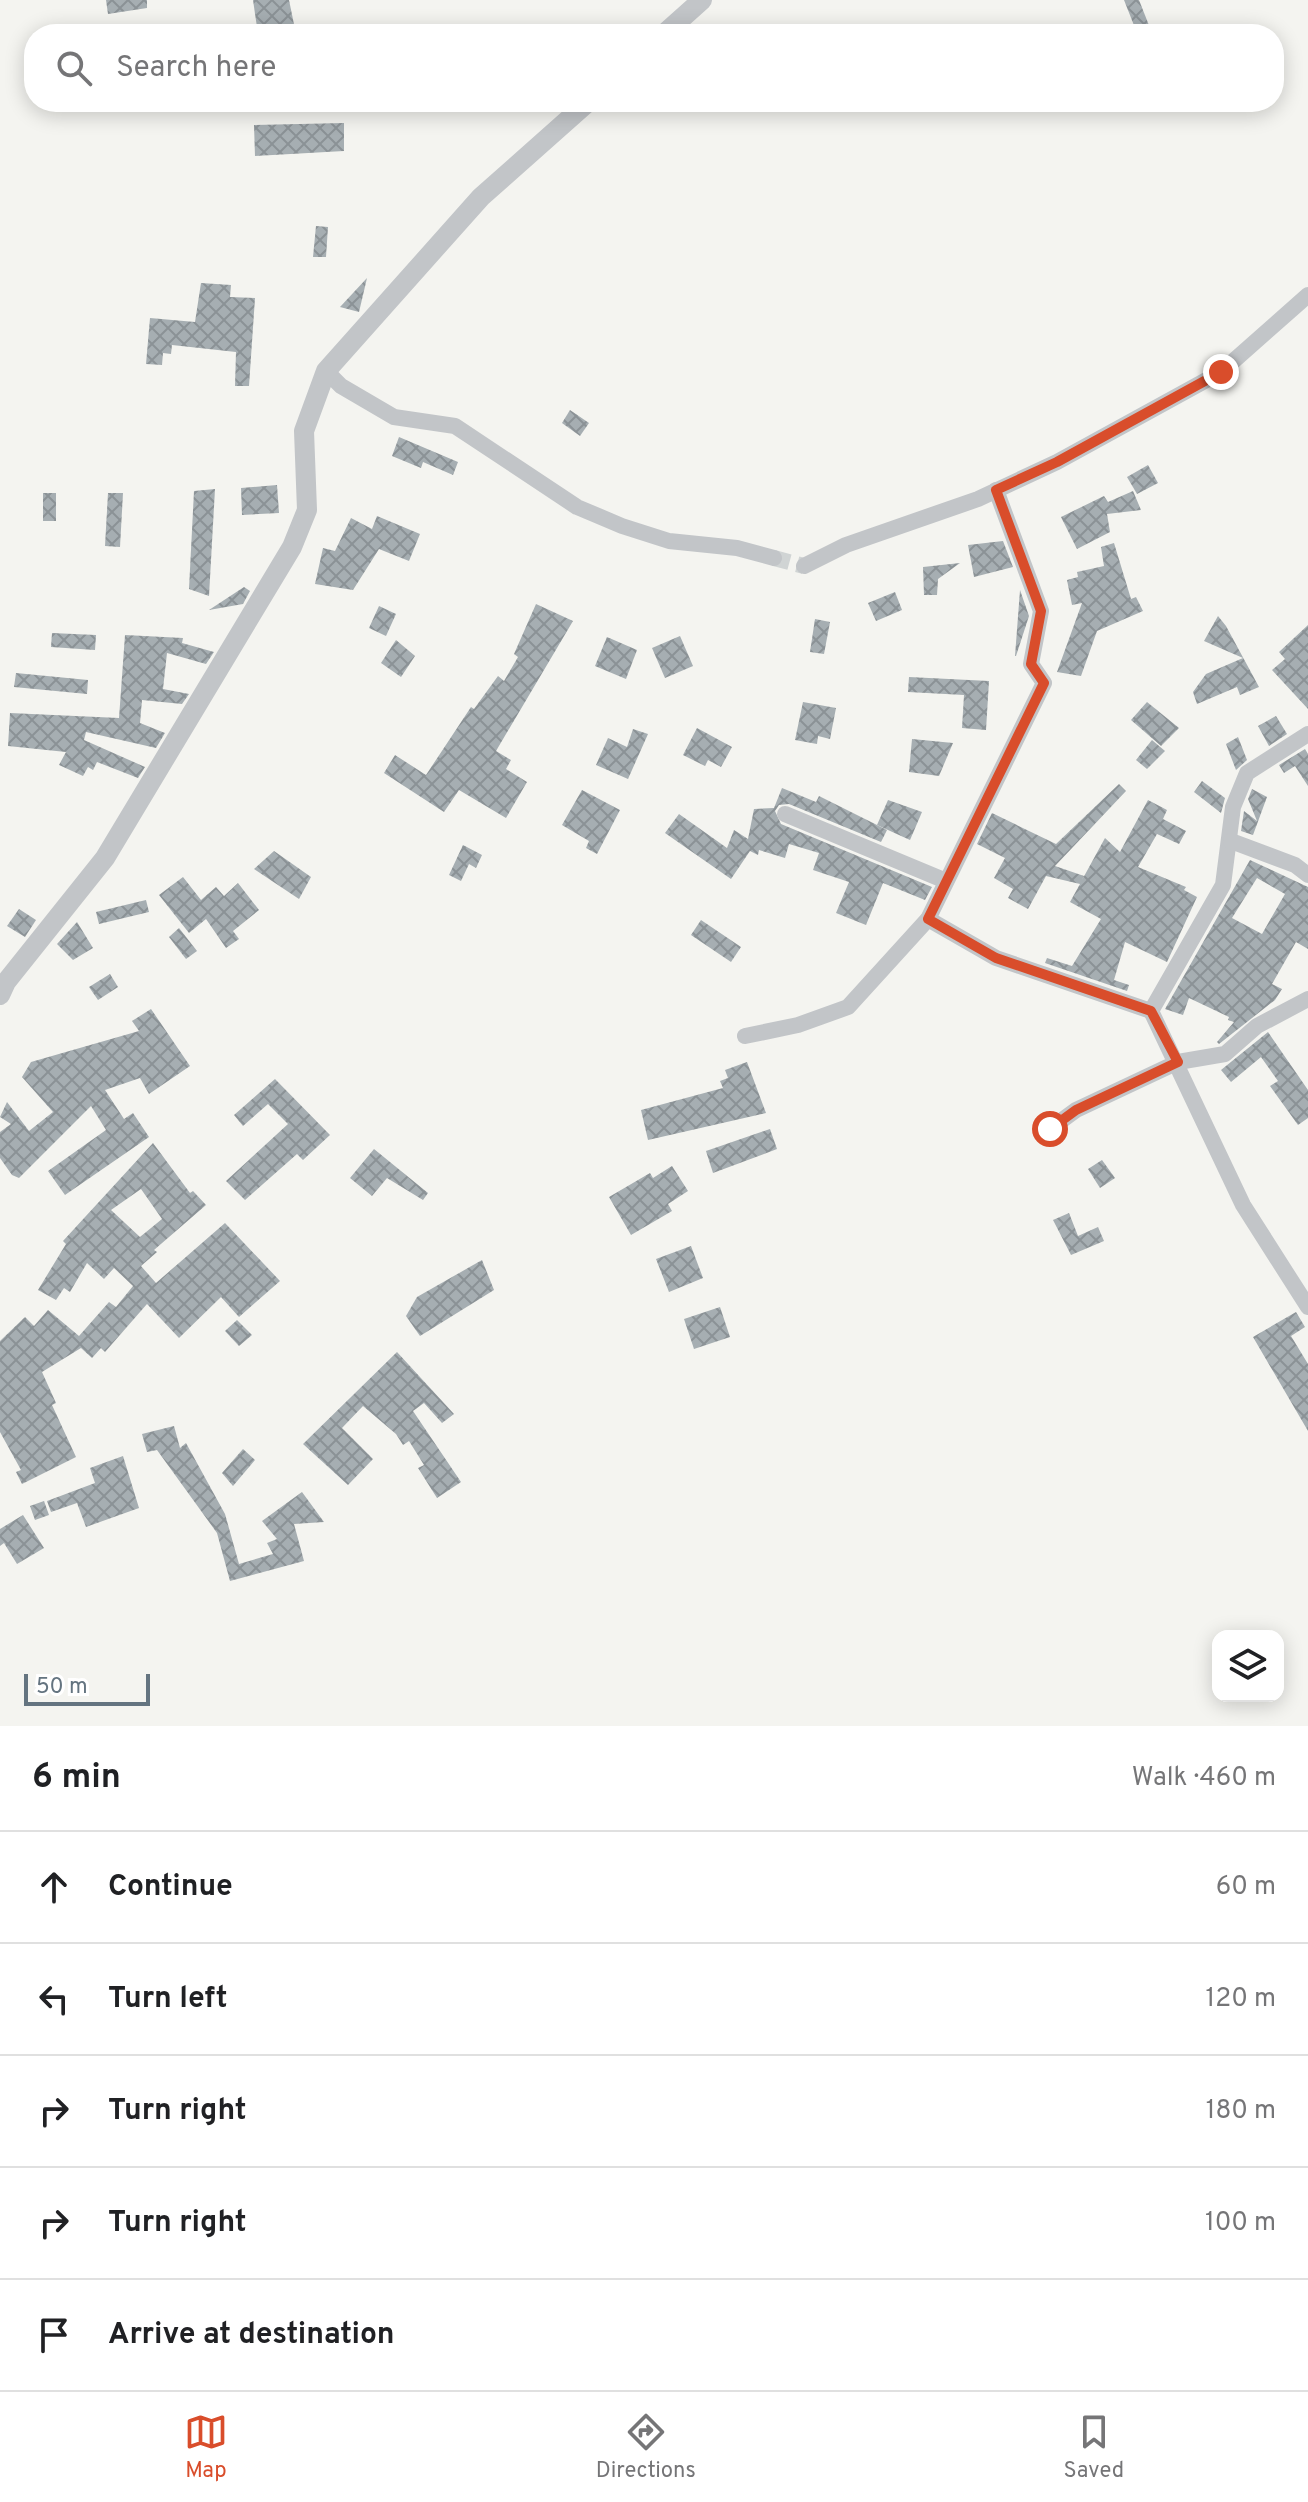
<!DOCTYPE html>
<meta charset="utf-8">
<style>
:root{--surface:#fff;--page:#f2f2f2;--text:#202124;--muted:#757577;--line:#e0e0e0;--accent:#d94d2b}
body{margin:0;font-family:Overpass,sans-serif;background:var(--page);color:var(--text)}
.controls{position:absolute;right:24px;bottom:24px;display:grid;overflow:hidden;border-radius:16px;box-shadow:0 4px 20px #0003}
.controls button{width:72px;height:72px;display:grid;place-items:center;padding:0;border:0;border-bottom:2px solid var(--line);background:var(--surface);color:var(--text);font:40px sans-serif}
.scale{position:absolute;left:24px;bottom:20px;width:126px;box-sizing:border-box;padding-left:8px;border:4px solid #647480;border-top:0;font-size:22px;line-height:28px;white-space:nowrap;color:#647480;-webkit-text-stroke:6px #fff;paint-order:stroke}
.stop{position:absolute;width:24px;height:24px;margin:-18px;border:6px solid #d94d2b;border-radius:50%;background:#fff}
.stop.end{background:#d94d2b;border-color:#fff;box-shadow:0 2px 8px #0008}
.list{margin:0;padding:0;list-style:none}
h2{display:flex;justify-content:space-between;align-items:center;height:104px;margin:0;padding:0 32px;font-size:34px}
h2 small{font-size:26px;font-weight:400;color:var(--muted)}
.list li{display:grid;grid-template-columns:52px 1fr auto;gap:24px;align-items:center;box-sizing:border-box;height:112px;padding:0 32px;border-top:2px solid var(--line)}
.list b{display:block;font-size:30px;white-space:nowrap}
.list em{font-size:26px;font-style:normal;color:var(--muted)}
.icon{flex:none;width:44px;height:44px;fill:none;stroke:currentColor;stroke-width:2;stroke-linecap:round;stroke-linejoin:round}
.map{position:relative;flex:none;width:1308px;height:1726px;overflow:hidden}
.search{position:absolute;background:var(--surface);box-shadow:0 4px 20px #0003;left:24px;right:24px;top:24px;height:88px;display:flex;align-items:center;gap:20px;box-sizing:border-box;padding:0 28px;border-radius:32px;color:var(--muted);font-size:30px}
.sheet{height:664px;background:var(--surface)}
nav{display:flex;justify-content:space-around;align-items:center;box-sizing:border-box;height:112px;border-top:2px solid var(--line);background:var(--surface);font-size:22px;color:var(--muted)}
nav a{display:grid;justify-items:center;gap:4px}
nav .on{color:var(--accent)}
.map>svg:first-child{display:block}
.building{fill:url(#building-cross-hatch);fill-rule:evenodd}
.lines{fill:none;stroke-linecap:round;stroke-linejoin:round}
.minor-tunnel{stroke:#d0d4d4;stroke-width:16;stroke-dasharray:16 8;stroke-linecap:butt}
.minor{stroke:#c2c5c8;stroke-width:16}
.tertiary{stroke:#c2c5c8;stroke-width:20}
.route{stroke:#d94d2b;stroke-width:10}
</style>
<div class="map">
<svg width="1308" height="1726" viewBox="0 0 1308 1726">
<defs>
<pattern id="building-cross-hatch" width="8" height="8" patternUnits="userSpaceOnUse" patternTransform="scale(2)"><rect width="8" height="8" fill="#a6aeb2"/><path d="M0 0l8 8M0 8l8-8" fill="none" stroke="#8b9296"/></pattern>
</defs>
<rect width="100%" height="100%" fill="#f4f4f0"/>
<g class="building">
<polygon points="106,0 147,0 147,8 108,14"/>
<polygon points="253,0 289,0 296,34 258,34"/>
<polygon points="1124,0 1139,0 1150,28 1137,33"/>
<polygon points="344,123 344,151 255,156 254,125"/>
<polygon points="316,226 328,227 326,257 313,257"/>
<polygon points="367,278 359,312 340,307"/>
<polygon points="201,283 231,285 230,297 255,298 249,386 235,386 236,352 172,345 171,354 163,353 162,365 146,364 150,318 195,322"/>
<polygon points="570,410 589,423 580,436 562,423"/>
<polygon points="399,437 458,462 453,475 423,462 421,468 392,456"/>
<polygon points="1148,465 1158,483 1137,494 1127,477"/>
<polygon points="277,485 279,513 242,515 241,488"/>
<polygon points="215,489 209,596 189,589 194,491"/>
<polygon points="1133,491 1141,510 1107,514 1110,532 1077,549 1061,517 1104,496 1108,502"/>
<rect x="43" y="493" width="13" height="28"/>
<polygon points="108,493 123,493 120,547 105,546"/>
<polygon points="377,516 420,534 409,561 379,549 353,590 315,584 323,548 335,551 351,518 372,529"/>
<polygon points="1003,541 1013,567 974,577 968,545"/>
<polygon points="1114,543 1131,599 1136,597 1143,611 1097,631 1081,676 1057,672 1082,603 1072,605 1067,580 1078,577 1077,572 1104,566 1101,547"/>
<polygon points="960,563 938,579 937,595 924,595 923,567"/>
<polygon points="244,587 250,591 243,604 209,610"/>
<polygon points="1020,590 1029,616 1016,656 1015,656"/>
<polygon points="895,592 902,610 876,621 868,603"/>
<polygon points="536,604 573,621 496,751 511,760 506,769 527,782 506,818 459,790 444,812 384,773 395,755 426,775 471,707 474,709 498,676 504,681 518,657 514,654"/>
<polygon points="379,606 396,614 386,636 369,628"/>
<polygon points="1218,616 1226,626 1259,687 1240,695 1237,687 1197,704 1193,692 1206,674 1243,658 1204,641"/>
<polygon points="815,619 830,622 824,654 810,652"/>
<polygon points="1308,625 1308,709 1272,670 1285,659 1279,652"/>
<polygon points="52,633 96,635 95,650 51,647"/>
<polygon points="125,635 183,638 182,643 214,652 206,664 167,653 163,689 189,694 182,704 142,700 140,723 165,733 156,748 86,732 84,740 145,767 138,778 97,762 93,770 88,767 83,776 59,765 66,752 8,746 10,713 119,718"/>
<polygon points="680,636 693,666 665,678 652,648"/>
<polygon points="607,637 637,650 626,679 595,666"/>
<polygon points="396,640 415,656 401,677 381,663"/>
<polygon points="16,673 88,680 87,694 14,687"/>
<polygon points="909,677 989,681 986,730 962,728 964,695 908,692"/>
<polygon points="803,702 836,708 830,739 818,736 817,744 795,740"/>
<polygon points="1147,702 1179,728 1161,746 1131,720"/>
<polygon points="1276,716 1287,734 1269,746 1258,726"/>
<polygon points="697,728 732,747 721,767 708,760 705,766 683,755"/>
<polygon points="633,729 648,734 628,779 596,765 608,738 627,747"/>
<polygon points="1238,737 1247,760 1236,770 1226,744"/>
<polygon points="912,739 953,743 939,776 909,772"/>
<polygon points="1152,740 1165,751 1147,769 1136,760"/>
<polygon points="1305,749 1308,754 1308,786 1295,766 1284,773 1279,765"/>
<polygon points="1202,781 1225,798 1221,813 1194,792"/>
<polygon points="1119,784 1126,791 1055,866 1084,876 1082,880 1105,838 1120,852 1148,800 1167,810 1163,819 1186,831 1179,844 1157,834 1138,867 1186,887 1184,890 1197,897 1167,962 1125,942 1114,980 1129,985 1127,991 1045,963 1047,958 1072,966 1101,919 1070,902 1080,884 1046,876 1028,909 1008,898 1013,889 994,878 1005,858 977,844 992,813 1056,844"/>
<polygon points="782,788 816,802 819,796 887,830 881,842 789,804 779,805 775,811 781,824 932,887 925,900 883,883 866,925 836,913 849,882 813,870 819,853 789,844 785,858 759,850 758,855 750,851 731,879 665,833 679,814 727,848 734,830 748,839 754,809 774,808"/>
<polygon points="1252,789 1267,797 1253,835 1241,831 1244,811 1257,821 1248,799"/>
<polygon points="582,790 620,810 597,854 586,848 589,841 562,825"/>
<polygon points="888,800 922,812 910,840 877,825"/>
<polygon points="463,845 482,855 476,868 469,864 461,881 449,875"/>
<polygon points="274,851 311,877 299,899 254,869"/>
<path d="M1250 860 1308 887V949L1296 942 1272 984 1282 989 1275 1000 1219 1044 1217 1042 1234 1022 1228 1020 1229 1017 1189 998 1183 1015 1165 1009ZM1257 878 1285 894 1262 934 1232 918Z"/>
<polygon points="183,877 201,900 216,887 224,896 238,883 259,910 233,931 239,939 226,948 206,919 189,933 159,895"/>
<polygon points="146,900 149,912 99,924 96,912"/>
<polygon points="19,909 36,920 25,937 7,926"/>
<polygon points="701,920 741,947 731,962 691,935"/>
<polygon points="77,922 93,948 73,960 57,944"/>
<polygon points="179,928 197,951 186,959 169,937"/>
<polygon points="110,974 118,987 98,1000 89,987"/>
<polygon points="151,1009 190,1066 149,1094 140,1078 105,1090 124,1119 133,1113 149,1137 65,1195 48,1171 106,1130 91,1106 19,1178 12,1175 0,1158 0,1132 11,1124 0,1117 7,1102 29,1131 53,1112 22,1077 31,1062 139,1031 132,1021"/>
<polygon points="1268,1032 1308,1090 1308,1118 1298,1125 1270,1086 1278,1081 1261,1057 1231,1082 1221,1070"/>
<polygon points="747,1062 766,1113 648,1140 641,1110 723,1088 720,1081 728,1078 725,1070"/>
<polygon points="275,1079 330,1135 303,1160 297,1154 245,1200 226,1181 288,1124 268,1104 243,1126 234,1115"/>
<polygon points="770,1129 777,1149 713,1173 706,1151"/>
<path d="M153 1143 190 1193 193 1191 206 1205 154 1250 157 1252 141 1266 156 1283 225 1223 280 1281 239 1317 221 1297 179 1338 147 1304 105 1352 101 1348 92 1358 81 1348 42 1372 56 1403 52 1405 76 1457 22 1484 16 1472 21 1470 0 1432V1341L25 1317 34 1326 48 1310 79 1336 109 1302 116 1307 133 1286 114 1268 104 1279 87 1263 70 1292 64 1288 56 1300 38 1290 66 1244 63 1241ZM141 1189 162 1219 140 1237 111 1210Z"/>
<polygon points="374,1149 428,1193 423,1200 387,1178 372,1196 350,1178"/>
<polygon points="1102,1160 1115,1178 1100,1188 1088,1169"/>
<polygon points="672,1166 688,1191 668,1204 672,1211 631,1235 609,1197 650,1173 653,1178"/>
<polygon points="1069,1213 1078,1236 1098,1227 1104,1241 1071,1255 1053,1220"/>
<polygon points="691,1246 703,1278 669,1292 656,1259"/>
<polygon points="482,1260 494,1290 420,1336 406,1316 417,1297"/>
<polygon points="720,1307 730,1337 694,1349 684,1319"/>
<polygon points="1296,1312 1305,1327 1291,1336 1308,1364 1308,1431 1253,1337"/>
<polygon points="237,1320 252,1335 239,1346 225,1331"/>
<polygon points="397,1352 454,1414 442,1423 424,1403 413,1411 461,1482 437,1498 418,1468 424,1465 409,1441 403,1445 396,1434 363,1406 342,1428 373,1459 348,1485 303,1444"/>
<polygon points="174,1426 180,1448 186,1443 225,1514 239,1564 273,1554 267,1543 277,1539 262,1521 302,1492 324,1522 294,1524 304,1561 230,1581 217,1533 157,1450 147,1452 142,1434"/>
<polygon points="243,1449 255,1460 233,1486 222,1473"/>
<polygon points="123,1456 139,1508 86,1527 77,1503 51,1512 47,1501 95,1483 90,1468"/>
<polygon points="44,1501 49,1515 35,1520 30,1506"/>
<polygon points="23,1515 44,1548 17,1564 4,1543 0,1546 0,1529"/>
</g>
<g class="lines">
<polyline class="minor-tunnel" points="774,558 804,566"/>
<g class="minor">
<polyline points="326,371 341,386 394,417 455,426 577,507 622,526 669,541 737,548 774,558"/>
<polyline points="804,566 846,545 978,499 1057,462 1221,372 1308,295"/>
<polyline points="1308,734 1247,773 1233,807 1223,885 1151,1011 1243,1205 1308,1307"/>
<polyline points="785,814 946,881"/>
<polyline points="1231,841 1295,865 1308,875"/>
<polyline points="928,919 996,958 1151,1011"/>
<polyline points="745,1036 798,1025 848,1007 928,919 1044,683 1031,664 1041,611 996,490"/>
<polyline points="1050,1129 1076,1110 1178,1062 1225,1054 1257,1026 1308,999"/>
</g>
<g class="tertiary">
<polyline points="664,34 702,0"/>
<polyline points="0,995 6,982 105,858 292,547 307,510 304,431 326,371 481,197 588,102"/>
</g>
</g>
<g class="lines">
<polyline class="route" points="1050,1129 1076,1110 1178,1062 1151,1011 996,958 928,919 1044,683 1031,664 1041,611 996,490 1057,462 1221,372"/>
</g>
</svg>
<div class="controls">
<button><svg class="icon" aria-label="layers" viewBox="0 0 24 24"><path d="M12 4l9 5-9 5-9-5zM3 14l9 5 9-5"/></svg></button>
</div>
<div class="scale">50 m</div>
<div class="stop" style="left:1050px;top:1129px"></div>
<div class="stop end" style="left:1221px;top:372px"></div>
<div class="search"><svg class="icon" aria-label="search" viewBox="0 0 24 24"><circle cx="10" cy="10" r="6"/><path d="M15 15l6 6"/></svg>Search here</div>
</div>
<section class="sheet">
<h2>6 min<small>Walk · 460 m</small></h2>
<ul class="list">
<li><svg class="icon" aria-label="ahead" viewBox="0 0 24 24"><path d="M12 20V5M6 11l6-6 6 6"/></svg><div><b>Continue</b></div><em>60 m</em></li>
<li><svg class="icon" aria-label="left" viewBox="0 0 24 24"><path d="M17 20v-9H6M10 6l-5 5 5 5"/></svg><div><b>Turn left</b></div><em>120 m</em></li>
<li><svg class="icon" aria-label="right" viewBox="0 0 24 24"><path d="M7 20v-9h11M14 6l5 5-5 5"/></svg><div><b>Turn right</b></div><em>180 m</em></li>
<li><svg class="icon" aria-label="right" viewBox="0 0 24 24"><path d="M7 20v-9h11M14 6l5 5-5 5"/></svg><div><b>Turn right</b></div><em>100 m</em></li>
<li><svg class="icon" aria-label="arrive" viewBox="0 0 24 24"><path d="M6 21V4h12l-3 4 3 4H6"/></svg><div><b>Arrive at destination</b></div></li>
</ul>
</section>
<nav>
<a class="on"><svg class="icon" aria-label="map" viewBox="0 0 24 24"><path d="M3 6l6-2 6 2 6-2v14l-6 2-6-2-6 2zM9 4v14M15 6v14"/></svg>Map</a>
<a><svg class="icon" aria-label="directions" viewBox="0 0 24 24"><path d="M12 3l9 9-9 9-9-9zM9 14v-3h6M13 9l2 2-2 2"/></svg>Directions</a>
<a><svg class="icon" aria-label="saved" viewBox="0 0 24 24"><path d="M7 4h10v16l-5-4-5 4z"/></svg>Saved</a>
</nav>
